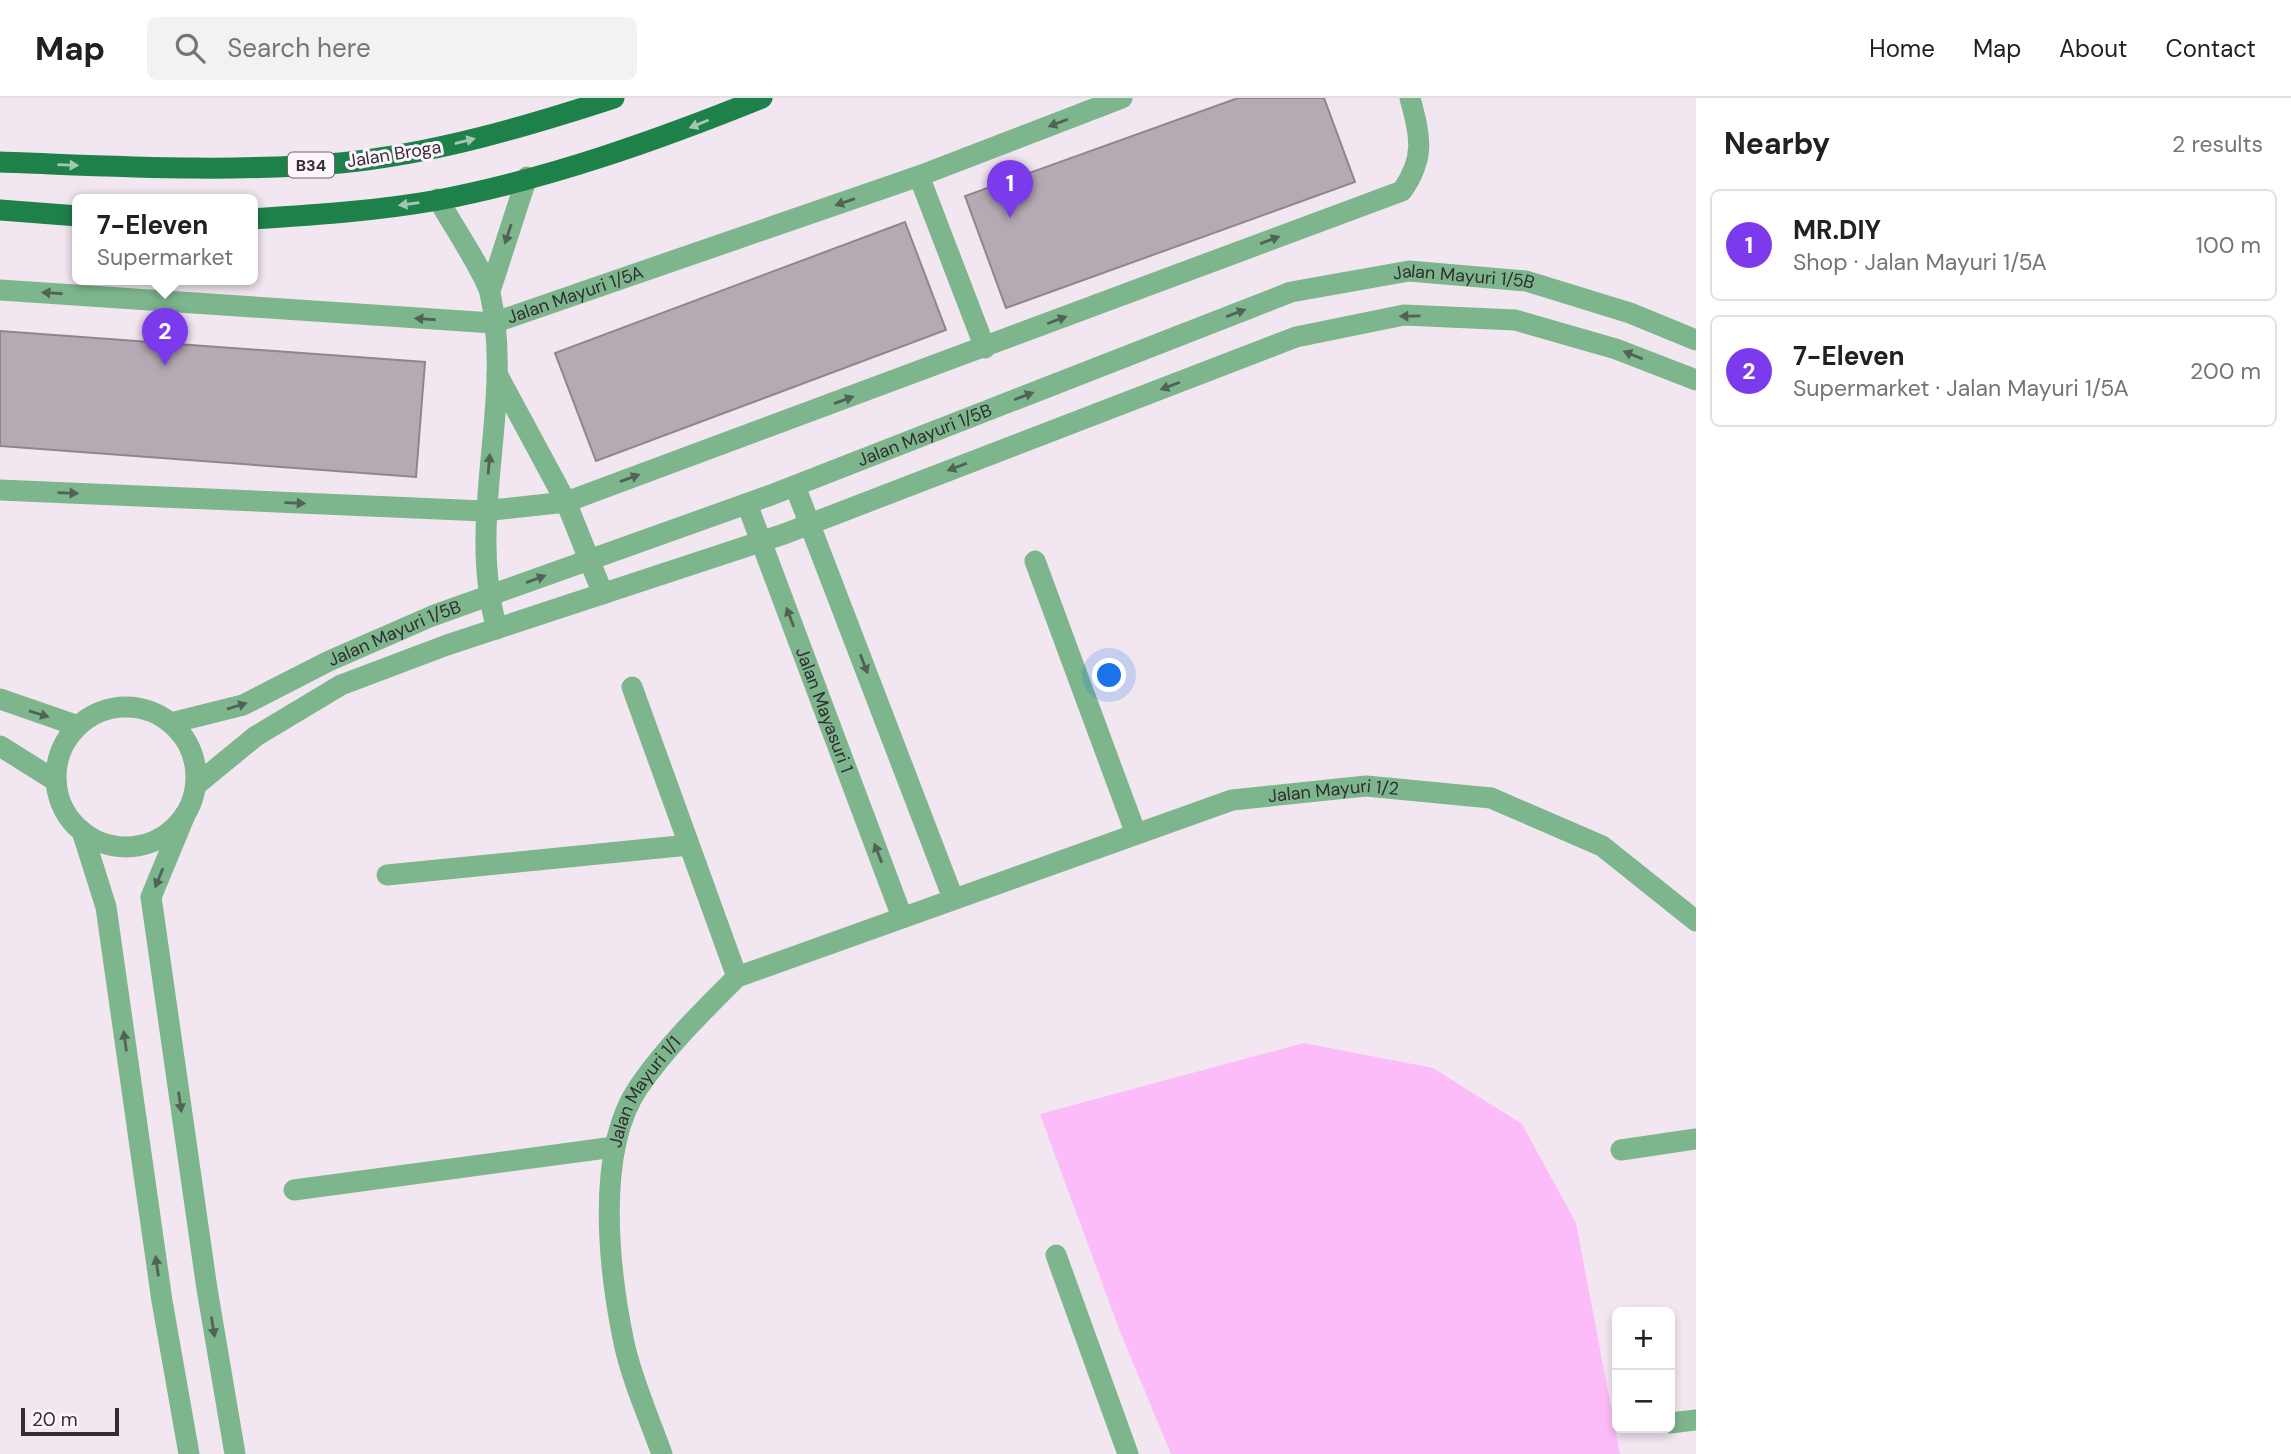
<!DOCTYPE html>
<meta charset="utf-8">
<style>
:root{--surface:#fff;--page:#f2f2f2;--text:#202124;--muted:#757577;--line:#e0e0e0;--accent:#7c3aed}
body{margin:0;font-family:"DM Sans",sans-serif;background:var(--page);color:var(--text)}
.controls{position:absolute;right:21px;bottom:21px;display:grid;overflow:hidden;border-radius:10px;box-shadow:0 4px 10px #0003}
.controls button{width:63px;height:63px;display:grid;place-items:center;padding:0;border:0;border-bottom:2px solid var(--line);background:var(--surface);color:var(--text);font:35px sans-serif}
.scale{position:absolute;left:21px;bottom:18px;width:98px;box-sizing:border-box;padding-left:7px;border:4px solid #322d31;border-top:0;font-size:19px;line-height:24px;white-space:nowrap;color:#322d31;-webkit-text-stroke:5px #fef4fd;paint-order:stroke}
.you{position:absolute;left:1110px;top:578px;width:24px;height:24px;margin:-18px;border:5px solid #fff;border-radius:50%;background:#1a73e8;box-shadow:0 0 0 10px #1a73e833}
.badge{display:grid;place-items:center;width:46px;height:46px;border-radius:50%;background:var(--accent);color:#fff;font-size:23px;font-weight:700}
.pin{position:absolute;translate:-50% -58px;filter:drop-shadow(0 2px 4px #0008)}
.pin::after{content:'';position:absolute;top:37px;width:24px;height:21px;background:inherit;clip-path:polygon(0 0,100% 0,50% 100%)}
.popup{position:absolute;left:72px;top:96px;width:186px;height:91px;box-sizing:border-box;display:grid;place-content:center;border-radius:10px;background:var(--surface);filter:drop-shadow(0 2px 5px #0005);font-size:23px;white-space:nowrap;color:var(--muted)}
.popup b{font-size:26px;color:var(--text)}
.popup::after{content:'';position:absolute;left:50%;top:100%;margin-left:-14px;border:14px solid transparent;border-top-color:var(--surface)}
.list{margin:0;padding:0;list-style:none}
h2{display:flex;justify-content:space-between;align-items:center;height:91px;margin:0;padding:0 28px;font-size:30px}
h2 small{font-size:23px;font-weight:400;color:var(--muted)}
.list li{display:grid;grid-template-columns:46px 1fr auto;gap:21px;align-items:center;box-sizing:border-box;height:112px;margin:0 14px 14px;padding:0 14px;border:2px solid var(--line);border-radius:10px}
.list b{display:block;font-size:26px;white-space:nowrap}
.list p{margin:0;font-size:23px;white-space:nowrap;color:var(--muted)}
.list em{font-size:23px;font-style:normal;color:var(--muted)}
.icon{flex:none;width:38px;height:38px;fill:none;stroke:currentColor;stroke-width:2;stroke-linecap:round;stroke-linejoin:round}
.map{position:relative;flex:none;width:1696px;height:1356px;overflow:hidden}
header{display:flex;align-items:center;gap:42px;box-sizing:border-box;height:98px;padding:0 35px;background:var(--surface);border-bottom:2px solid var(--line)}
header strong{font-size:33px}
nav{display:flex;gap:38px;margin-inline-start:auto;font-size:24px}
.search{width:490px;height:63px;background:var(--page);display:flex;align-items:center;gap:18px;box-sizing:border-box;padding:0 24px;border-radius:10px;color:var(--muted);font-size:26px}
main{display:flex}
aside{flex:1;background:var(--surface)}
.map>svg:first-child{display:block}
.green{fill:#fcbcf9}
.building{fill:#b5a9b4;stroke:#90858f;stroke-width:2}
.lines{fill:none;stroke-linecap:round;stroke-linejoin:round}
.minor{stroke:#7db58d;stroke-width:21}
.major{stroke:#1e8149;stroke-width:21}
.oneway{fill:#506356}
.oneway2{fill:#a4c6b5}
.labels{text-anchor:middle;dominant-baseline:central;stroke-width:6;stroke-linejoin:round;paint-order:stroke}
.shield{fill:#fef4fd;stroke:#6f696e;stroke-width:2}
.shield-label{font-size:16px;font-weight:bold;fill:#322d31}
.street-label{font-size:18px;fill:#322d31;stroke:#fef4fd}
</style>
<header>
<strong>Map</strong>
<div class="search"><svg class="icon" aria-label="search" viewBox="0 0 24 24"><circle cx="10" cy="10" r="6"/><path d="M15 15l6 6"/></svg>Search here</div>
<nav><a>Home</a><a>Map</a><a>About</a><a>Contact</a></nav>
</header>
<main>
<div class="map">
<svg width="1696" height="1356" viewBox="0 0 1696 1356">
<rect width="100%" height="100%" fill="#f2e6f1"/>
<polygon class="green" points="1304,945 1433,970 1522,1026 1576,1125 1620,1356 1171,1356 1119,1231 1040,1016"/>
<g class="building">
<polygon points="1238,0 1324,0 1355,84 1006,210 965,98"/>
<polygon points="905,124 946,232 596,363 555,255"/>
<polygon points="0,233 425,264 416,379 0,348"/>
</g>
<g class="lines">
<g class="minor">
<polyline points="919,78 985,250"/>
<path d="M438 101C450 123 485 175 490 195 515 306 465 418 497 531"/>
<path id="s1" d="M0 192 493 225 919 78 1122 0"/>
<polyline points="490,193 527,79"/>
<polyline points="497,276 566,404 603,496"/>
<polyline points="795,388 953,800"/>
<path d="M0 392 484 413 566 404 1402 93C1426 59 1420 38 1410 0"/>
<path id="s2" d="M747 406 902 819"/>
<polyline points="1035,463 1136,736"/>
<polyline points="632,589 737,879"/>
<polyline points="0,601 78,628"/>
<circle cx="126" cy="679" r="70"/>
<path id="s3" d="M171 625 243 607 329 563 432 518 771 397 1291 194 1409 173 1526 183 1630 215 1696 242"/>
<polyline points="0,648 56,683"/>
<polyline points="196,687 256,638 341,587 447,547 784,436 1296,239 1404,217 1515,222 1616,251 1696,282"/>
<polyline points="185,717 151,799 207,1191 235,1356"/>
<polyline points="82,733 106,809 162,1203 189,1356"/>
<polyline points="387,777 689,747"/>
<polyline points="1621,1052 1696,1041"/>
<polyline points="294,1092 614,1049"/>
<polyline points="1056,1157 1128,1356"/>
<polyline points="1670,1325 1696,1322"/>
<path id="s4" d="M662 1356C649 1320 632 1282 624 1245 609 1173 595 1054 638 990 666 949 702 914 737 879L1232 702 1366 688 1491 700 1602 748 1696 823"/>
</g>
<g class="major">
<path d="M0 64C113 68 227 75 340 65 433 56 525 29 614 0"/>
<polyline points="0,112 78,118"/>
<path d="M252 121C314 117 377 113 438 102 548 81 658 42 762 0"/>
</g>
</g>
<defs><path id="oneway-solid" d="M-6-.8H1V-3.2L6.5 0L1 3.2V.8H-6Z" transform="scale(1.75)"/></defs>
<g class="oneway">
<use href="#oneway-solid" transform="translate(1058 25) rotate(159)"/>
<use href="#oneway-solid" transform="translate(845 104) rotate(161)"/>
<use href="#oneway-solid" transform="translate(508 136) rotate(108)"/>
<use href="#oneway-solid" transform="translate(1270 142) rotate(-21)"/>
<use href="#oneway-solid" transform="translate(52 195) rotate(-176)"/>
<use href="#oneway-solid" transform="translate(1236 215) rotate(-21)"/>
<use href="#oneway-solid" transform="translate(1410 218) rotate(179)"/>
<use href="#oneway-solid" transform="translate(425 221) rotate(-176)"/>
<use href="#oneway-solid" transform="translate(1057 222) rotate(-21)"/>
<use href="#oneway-solid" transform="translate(1633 257) rotate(-158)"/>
<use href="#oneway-solid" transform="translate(1170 288) rotate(159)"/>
<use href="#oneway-solid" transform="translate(1024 298) rotate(-21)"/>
<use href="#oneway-solid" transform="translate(844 302) rotate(-20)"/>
<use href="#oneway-solid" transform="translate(489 366) rotate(-85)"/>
<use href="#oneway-solid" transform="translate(957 369) rotate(159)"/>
<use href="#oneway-solid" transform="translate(630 380) rotate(-20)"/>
<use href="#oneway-solid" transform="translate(68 395) rotate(2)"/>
<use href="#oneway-solid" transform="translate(295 405) rotate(2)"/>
<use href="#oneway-solid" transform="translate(536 481) rotate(-20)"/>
<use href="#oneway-solid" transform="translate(790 519) rotate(-111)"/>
<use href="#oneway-solid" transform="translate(864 566) rotate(69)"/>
<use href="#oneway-solid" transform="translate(237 608) rotate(-17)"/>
<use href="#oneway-solid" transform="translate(39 616) rotate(17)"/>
<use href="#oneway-solid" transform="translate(878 755) rotate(-111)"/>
<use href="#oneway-solid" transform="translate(159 780) rotate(112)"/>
<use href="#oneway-solid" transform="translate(125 943) rotate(-98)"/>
<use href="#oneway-solid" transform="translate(180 1004) rotate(82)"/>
<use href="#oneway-solid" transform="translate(157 1168) rotate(-98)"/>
<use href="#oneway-solid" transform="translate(213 1229) rotate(81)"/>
</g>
<g class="oneway2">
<use href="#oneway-solid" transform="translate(699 26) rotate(158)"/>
<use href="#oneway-solid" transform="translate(465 43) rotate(-14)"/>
<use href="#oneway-solid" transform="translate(68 67) rotate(2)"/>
<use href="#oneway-solid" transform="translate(409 106) rotate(172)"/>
</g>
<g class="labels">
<rect class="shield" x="288" y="54.5" width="46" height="25" rx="5"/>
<g class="shield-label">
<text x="311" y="67">B34</text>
</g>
<g class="street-label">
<text transform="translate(394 56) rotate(-9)">Jalan Broga</text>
<text stroke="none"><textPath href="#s3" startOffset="1376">Jalan Mayuri 1/5B</textPath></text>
<text stroke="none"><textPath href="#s1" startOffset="581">Jalan Mayuri 1/5A</textPath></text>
<text stroke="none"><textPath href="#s3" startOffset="808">Jalan Mayuri 1/5B</textPath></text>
<text stroke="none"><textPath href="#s3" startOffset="242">Jalan Mayuri 1/5B</textPath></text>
<text stroke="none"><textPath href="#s2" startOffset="220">Jalan Mayasuri 1</textPath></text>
<text stroke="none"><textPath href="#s4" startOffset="1155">Jalan Mayuri 1/2</textPath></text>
<text stroke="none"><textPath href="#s4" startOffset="378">Jalan Mayuri 1/1</textPath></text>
</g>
</g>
</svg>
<div class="controls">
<button>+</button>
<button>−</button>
</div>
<div class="scale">20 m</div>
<div class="you"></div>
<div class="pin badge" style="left:1010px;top:120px">1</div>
<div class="pin badge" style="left:165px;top:268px">2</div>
<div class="popup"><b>7-Eleven</b>Supermarket</div>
</div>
<aside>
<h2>Nearby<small>2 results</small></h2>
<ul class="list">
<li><span class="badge">1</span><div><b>MR.DIY</b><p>Shop · Jalan Mayuri 1/5A</p></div><em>100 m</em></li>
<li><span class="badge">2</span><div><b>7-Eleven</b><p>Supermarket · Jalan Mayuri 1/5A</p></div><em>200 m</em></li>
</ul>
</aside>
</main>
